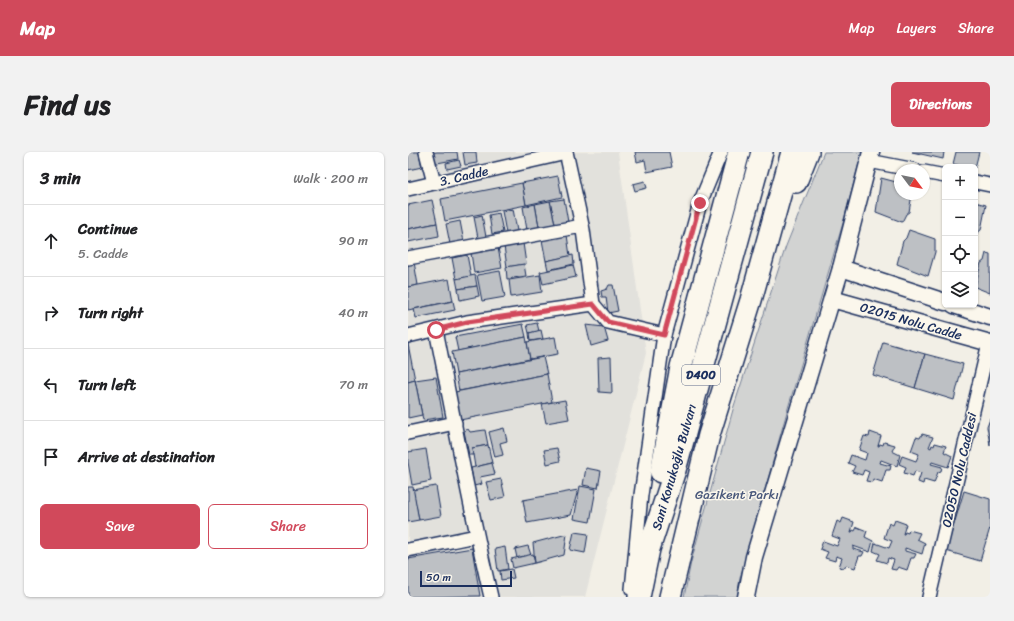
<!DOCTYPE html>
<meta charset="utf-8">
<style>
:root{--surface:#fff;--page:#f2f2f2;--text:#202124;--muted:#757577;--line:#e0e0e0;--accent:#d1495b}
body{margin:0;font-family:Sriracha,sans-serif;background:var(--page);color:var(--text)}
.controls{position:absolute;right:12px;top:12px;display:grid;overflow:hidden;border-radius:6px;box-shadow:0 1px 3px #0004}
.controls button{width:36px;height:36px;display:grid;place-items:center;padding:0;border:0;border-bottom:1px solid var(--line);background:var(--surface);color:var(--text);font:20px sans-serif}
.compass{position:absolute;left:486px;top:12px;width:36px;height:36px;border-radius:50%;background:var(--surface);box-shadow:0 1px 3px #0004;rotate:122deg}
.scale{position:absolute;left:12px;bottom:10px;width:92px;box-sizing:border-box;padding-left:4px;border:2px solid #1b2f5e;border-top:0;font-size:11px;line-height:14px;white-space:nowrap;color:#1b2f5e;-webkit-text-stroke:3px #fbf7ec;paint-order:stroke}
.stop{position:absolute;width:12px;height:12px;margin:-9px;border:3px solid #d1495b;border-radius:50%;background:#fff}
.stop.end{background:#d1495b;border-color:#fff;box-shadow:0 1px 4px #0008}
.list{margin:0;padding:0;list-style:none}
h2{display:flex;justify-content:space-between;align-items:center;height:52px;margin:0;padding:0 16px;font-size:17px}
h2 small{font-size:13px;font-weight:400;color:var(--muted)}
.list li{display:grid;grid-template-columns:26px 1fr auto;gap:12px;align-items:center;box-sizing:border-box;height:72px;padding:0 16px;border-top:1px solid var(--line)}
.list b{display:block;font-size:15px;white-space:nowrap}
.list p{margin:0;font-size:13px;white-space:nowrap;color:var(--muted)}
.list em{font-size:13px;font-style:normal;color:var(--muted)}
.actions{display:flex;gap:8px;padding:12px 16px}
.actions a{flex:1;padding:9px 0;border:1px solid var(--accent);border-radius:6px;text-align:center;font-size:14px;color:var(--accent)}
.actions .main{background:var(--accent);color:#fff}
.icon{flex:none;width:22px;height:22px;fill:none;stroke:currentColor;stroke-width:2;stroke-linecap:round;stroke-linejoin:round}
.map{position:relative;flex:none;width:582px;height:445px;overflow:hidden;border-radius:6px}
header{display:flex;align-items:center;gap:24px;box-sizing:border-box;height:56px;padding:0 20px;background:var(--accent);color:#fff}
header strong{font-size:19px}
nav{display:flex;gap:22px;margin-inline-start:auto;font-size:14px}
.intro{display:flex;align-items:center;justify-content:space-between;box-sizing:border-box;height:96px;padding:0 24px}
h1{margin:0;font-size:28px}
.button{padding:10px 18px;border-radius:6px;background:var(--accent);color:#fff;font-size:14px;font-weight:700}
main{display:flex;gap:24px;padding:0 24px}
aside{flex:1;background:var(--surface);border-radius:6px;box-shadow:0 1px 3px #0004}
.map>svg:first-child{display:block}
.built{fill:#e2e1dc}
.green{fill:#d2d3d2;stroke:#768198}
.building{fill:#bdc0c4;stroke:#1b2f5e}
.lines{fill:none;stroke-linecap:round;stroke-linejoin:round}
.minor-casing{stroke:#1b2f5e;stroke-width:16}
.tertiary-casing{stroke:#1b2f5e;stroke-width:19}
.trunk-casing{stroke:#1b2f5e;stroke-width:24}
.minor{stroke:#fbf7ec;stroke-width:13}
.tertiary{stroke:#fbf7ec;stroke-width:16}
.trunk{stroke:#fbf7ec;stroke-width:21}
.route{stroke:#d1495b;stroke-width:5}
.labels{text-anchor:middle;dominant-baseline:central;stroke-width:3;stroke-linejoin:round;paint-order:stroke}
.shield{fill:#fbf7ec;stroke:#5e6b89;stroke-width:1}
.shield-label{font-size:12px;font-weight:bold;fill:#1b2f5e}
.street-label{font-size:13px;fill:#1b2f5e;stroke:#fbf7ec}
.park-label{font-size:13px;fill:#49587b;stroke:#fbf7ec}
</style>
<header>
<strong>Map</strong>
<nav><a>Map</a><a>Layers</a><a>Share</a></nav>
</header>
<div class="intro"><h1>Find us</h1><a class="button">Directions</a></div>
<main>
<aside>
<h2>3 min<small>Walk · 200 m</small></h2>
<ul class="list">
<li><svg class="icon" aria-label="ahead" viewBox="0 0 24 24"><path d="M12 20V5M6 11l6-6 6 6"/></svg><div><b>Continue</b><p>5. Cadde</p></div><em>90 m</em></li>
<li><svg class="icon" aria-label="right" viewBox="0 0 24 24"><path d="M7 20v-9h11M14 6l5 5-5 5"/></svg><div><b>Turn right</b></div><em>40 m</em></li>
<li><svg class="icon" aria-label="left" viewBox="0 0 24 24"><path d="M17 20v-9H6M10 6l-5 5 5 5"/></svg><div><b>Turn left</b></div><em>70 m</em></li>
<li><svg class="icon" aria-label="arrive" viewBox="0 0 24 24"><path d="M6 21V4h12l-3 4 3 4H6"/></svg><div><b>Arrive at destination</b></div></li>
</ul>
<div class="actions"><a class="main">Save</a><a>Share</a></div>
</aside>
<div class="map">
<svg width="582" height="445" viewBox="0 0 582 445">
<rect width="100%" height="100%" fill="#f2efe6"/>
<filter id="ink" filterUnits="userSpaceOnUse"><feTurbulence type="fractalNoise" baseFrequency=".025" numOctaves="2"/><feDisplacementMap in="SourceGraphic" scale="8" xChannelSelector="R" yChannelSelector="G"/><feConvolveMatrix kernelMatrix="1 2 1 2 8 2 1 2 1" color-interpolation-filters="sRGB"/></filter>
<g filter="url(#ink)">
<polygon class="built" points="0,0 210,0 238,201 177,445 0,445"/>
<polygon class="green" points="416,0 454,0 435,71 380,256 332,426 329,445 276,445 283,410 326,254 378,94"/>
<g class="building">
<polygon points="0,0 11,0 14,15 0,18"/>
<polygon points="29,0 49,0 50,7 24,12 22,1"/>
<polygon points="55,0 68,0 69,11 57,13"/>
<polygon points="227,0 261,0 264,15 239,20 237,8 229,10"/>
<polygon points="504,0 536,0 535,7"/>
<polygon points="548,0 571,0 567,16 567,15 557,15 545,12"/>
<polygon points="51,8 53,14 39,17 38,11"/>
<polygon points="150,24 154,45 118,53 114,31"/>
<polygon points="473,26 492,31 492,42 504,42 501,60 498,62 494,70 468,60"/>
<polygon points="237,29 239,36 227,39 225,32"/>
<polygon points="114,31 118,53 37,69 33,47"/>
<polygon points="156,47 160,70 147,72 142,49"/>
<polygon points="24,48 29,71 0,77 0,53"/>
<polygon points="142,49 147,72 131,75 127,52"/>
<polygon points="567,50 578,53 573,78 569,81 567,85"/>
<polygon points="127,52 131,75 119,78 115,55"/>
<polygon points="105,57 109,79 98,81 94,59"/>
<polygon points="91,61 95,80 84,82 81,63"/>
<polygon points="74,63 78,85 70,86 66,65"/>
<polygon points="52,69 56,90 42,92 38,72"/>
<polygon points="29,71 31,84 0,90 0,77"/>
<polygon points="501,78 527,87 527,100 520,124 489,112 495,89 498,86"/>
<polygon points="159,83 162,104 138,109 134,88"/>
<polygon points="115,91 118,112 99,115 96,94"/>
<polygon points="90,96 94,116 66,121 63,101"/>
<polygon points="578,101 582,102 582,141 567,135 573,111 576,109"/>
<polygon points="59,103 63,124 48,127 44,106"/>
<polygon points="165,103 166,112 140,118 138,109"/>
<polygon points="6,110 10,133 0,135 0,112"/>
<polygon points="116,112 118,124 99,127 98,115"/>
<polygon points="165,113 168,125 135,132 132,120"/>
<polygon points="92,119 97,145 74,149 69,123"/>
<polygon points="67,123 69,134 50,137 48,127"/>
<polygon points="132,123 134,140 103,145 101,128"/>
<polygon points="41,127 45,149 0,158 0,135"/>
<polygon points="201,133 205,133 210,159 200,161 198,145 194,145 193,139 199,137"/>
<polygon points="69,134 71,144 52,148 50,137"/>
<polygon points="45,149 47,158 8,166 6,157"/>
<polygon points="129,171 131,179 121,181 119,173"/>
<polygon points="115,172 118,185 50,199 47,185"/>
<polygon points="178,173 196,175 200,189 183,194"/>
<polygon points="133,178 135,187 122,189 121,181"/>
<polygon points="118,185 122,207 48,222 44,200"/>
<polygon points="147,185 150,202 122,207 119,190"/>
<polygon points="475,190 517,202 507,236 465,223"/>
<polygon points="0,192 7,228 0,230"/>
<polygon points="517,202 555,212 546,248 507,236"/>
<polygon points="135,205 139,222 51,239 48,222"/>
<polygon points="203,205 204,241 191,240 190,206"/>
<polygon points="139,222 144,250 52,268 47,240"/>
<polygon points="28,225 35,265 15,268 7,228"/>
<polygon points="7,228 14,263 0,266 0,230"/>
<polygon points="157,248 161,267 138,271 134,252"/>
<polygon points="582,267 582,293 579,275"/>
<polygon points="96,276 99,289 92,291 95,303 87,305 81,280"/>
<polygon points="60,277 62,280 77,278 80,293 64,296 65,303 61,303 56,279"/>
<polygon points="462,280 473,284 470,294 471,294 472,292 475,293 476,290 487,293 484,299 492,303 489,314 473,308 472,311 483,314 482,318 478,318 474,330 465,327 464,330 458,329 461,320 456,318 454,323 444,320 447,314 440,311 443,303 457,308 459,301 451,298 456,284 461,285"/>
<polygon points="514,282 525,285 521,295 523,296 524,293 526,294 527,291 538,294 536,300 544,304 540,315 524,310 523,312 534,315 533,319 530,320 526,331 516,328 515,332 510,330 513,321 507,319 505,324 496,321 498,315 491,312 494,304 508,309 511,302 503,299 508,285 512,286"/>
<polygon points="80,293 84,311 67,315 64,296"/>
<polygon points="149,296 152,309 139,312 136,298"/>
<polygon points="18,297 23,329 4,333 0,310 0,300"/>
<polygon points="84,311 87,322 72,325 74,332 66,334 63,316"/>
<polygon points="178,316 193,319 190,336 175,333"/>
<polygon points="93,327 97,345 83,348 78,330"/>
<polygon points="28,334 33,364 11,368 5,338"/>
<polygon points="172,334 188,337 182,370 166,367"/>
<polygon points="0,335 5,335 11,368 0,370"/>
<polygon points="170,338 163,363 119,371 115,348"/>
<polygon points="556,339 582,347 582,376 572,409 538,399"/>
<polygon points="435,366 446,370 443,380 444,380 445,378 447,379 449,375 459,379 457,385 465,389 462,400 445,394 445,397 456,400 454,404 451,404 447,416 438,413 436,416 431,415 434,406 428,404 427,409 417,406 420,400 412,397 415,389 429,394 432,387 424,384 429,369 433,371"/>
<polygon points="487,368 498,372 495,382 496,382 497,380 500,381 501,378 512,381 509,387 517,391 514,402 497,396 497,399 508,402 506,406 503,406 499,418 490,415 488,418 483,417 486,408 480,406 479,411 469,408 472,402 465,399 467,391 481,396 484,389 476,386 481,371 485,373"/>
<polygon points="166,380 180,382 177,401 162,398"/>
<polygon points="159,382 156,403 127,411 125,391"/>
<polygon points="120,394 123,403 109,406 107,397"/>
<polygon points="97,395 100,417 90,419 87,397"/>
<polygon points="64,396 72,444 0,445 0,407"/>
<polygon points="125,402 127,411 105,416 103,407"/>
<polygon points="104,417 106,426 93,428 92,419"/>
</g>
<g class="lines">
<defs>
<g id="minor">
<polyline points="18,0 26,31"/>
<polyline points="158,0 175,78 185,152 200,170 256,183"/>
<polyline points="461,9 507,18"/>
<polyline points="516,20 537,24"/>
<polyline points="567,30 582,33"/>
<polyline points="0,37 158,1"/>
<polyline points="0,106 174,74"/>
<path d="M28 178C46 267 62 357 83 445"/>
<polyline points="0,184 59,170 185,152"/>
<polyline points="0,281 47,271"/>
<polyline points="0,398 68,384"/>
<polyline points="224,437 233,343 256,183 292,51 313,0"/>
<polyline points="521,445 581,191"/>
</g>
<g id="tertiary">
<polyline points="433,116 537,150"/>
<polyline points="424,147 582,191"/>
<polyline points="546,153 582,165"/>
<polyline points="338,445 346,405 433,116 463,0"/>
</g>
<g id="trunk">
<polyline points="388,30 400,0"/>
<polyline points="253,320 273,215 331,0"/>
<polyline points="231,445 241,397 267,318 354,0"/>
<polyline points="262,445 301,283 343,148 384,0"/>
</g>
</defs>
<use href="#minor" class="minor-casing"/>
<use href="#tertiary" class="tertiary-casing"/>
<use href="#trunk" class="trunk-casing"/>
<use href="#minor" class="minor"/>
<use href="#tertiary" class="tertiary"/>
<use href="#trunk" class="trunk"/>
</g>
</g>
<g class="lines" filter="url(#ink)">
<polyline class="route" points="28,178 59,170 185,152 200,170 256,183 292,51"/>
</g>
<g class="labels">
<rect class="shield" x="274" y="213" width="38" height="20" rx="3"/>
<g class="shield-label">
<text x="293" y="223">D400</text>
</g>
<g class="street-label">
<text transform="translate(56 24) rotate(-13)">3. Cadde</text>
<text transform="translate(503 169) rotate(16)">02015 Nolu Cadde</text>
<text transform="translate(266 315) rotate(-74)">Sani Konukoğlu Bulvarı</text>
<text transform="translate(551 318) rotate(-77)">02050 Nolu Caddesi</text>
</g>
<g class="park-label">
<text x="329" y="342">Gazikent Parkı</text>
</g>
</g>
</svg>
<div class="controls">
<button>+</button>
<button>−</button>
<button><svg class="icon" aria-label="locate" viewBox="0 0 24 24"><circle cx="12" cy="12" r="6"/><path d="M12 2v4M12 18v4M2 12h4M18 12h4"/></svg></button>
<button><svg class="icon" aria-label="layers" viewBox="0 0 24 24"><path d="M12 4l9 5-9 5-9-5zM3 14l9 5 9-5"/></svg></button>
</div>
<svg class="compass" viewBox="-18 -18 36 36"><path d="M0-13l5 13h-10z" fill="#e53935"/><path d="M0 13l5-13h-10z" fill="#757577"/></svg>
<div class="scale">50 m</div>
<div class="stop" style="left:28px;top:178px"></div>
<div class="stop end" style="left:292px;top:51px"></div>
</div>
</main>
